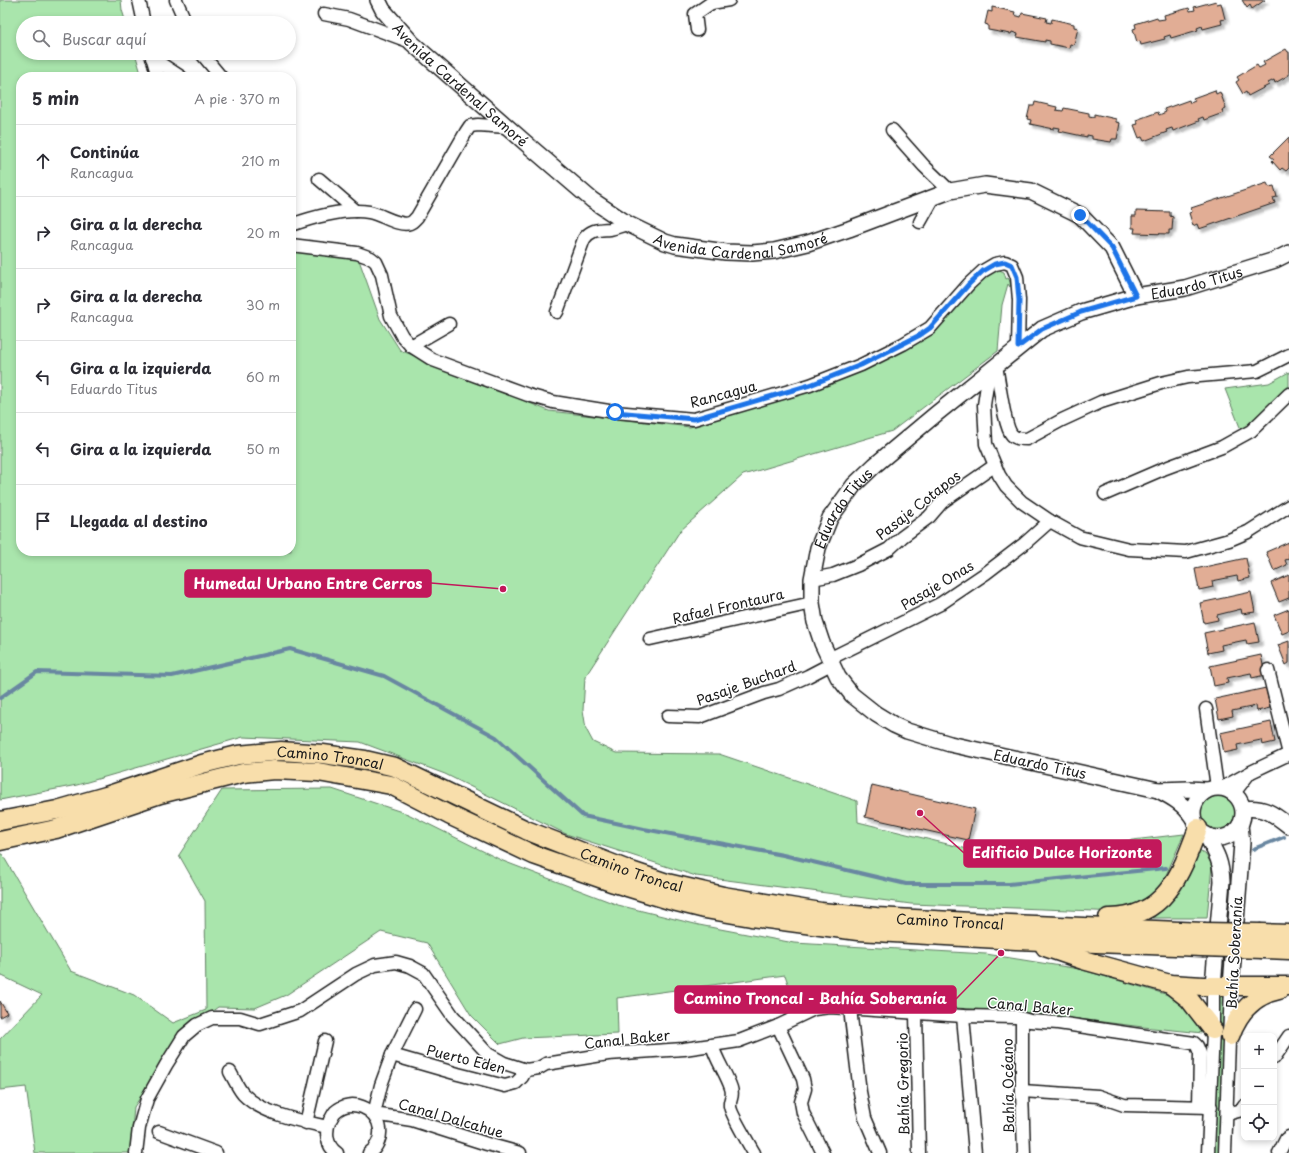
<!DOCTYPE html>
<html lang="es">
<meta charset="utf-8">
<style>
:root{--surface:#fff;--page:#f2f2f3;--text:#2b2b33;--muted:#7c7c81;--line:#e1e1e2}
body{margin:0;font-family:"Playpen Sans",sans-serif;background:var(--page);color:var(--text)}
.controls{position:absolute;right:12px;bottom:12px;display:grid;overflow:hidden;border-radius:8px;box-shadow:0 2px 6px #0003}
.controls button{width:36px;height:36px;display:grid;place-items:center;padding:0;border:0;border-bottom:1px solid var(--line);background:var(--surface);color:var(--text);font:20px sans-serif}
.stop{position:absolute;width:12px;height:12px;margin:-9px;border:3px solid #1a73e8;border-radius:50%;background:#fff}
.stop.end{background:#1a73e8;border-color:#fff;box-shadow:0 1px 4px #0008}
.list{margin:0;padding:0;list-style:none}
h2{display:flex;justify-content:space-between;align-items:center;height:52px;margin:0;padding:0 16px;font-size:17px}
h2 small{font-size:13px;font-weight:400;color:var(--muted)}
.list li{display:grid;grid-template-columns:26px 1fr auto;gap:12px;align-items:center;box-sizing:border-box;height:72px;padding:0 16px;border-top:1px solid var(--line)}
.list b{display:block;font-size:15px;white-space:nowrap}
.list p{margin:0;font-size:13px;white-space:nowrap;color:var(--muted)}
.list em{font-size:13px;font-style:normal;color:var(--muted)}
.icon{flex:none;width:22px;height:22px;fill:none;stroke:currentColor;stroke-width:2;stroke-linecap:round;stroke-linejoin:round}
.map{position:relative;flex:none;width:1289px;height:1153px;overflow:hidden}
.search{position:absolute;background:var(--surface);box-shadow:0 2px 6px #0003;left:16px;top:16px;width:280px;height:44px;display:flex;align-items:center;gap:10px;box-sizing:border-box;padding:0 14px;border-radius:22px;color:var(--muted);font-size:15px}
.panel{position:absolute;background:var(--surface);box-shadow:0 2px 6px #0003;left:16px;top:72px;width:280px;height:484px;border-radius:16px}
.map>svg:first-child{display:block}
.green{fill:#a9e5ac;stroke:#628064}
.lines{fill:none;stroke-linecap:round;stroke-linejoin:round}
.stream{stroke:#6987a1;stroke-width:4}
.building{fill:#e1ad95;stroke:#1c1c1c;filter:url(#shadow)}
.minor-casing{stroke:#1c1c1c;stroke-width:15}
.tertiary-casing{stroke:#1c1c1c;stroke-width:18}
.primary-casing{stroke:#1c1c1c;stroke-width:21}
.minor{stroke:#fff;stroke-width:12}
.tertiary{stroke:#fff;stroke-width:15}
.primary{stroke:#f8deab;stroke-width:18}
.primary-bridge-casing{stroke:#1c1c1c;stroke-width:21;stroke-linecap:butt}
.primary-bridge{stroke:#f8deab;stroke-width:18}
.route{stroke:#1a73e8;stroke-width:5}
.labels{text-anchor:middle;dominant-baseline:central;stroke-width:3;stroke-linejoin:round;paint-order:stroke}
.street-label{font-size:14px;fill:#1c1c1c;stroke:#fff}
.leader{fill:none;stroke:#c2185b;stroke-width:1.5}
.callout-dot{fill:#c2185b;stroke:#fff;stroke-width:1.5}
.callout{fill:#c2185b;stroke:#c2185b;stroke-width:1.5}
.callout-label{font-size:15px;text-anchor:middle;font-weight:bold;fill:#fff}
</style>
<div class="map">
<svg width="1289" height="1153" viewBox="0 0 1289 1153">
<defs>
<filter id="shadow"><feDropShadow dx="3.5" dy="3.5" stdDeviation="1" flood-color="#0004"/></filter>
</defs>
<rect width="100%" height="100%" fill="#fff"/>
<filter id="ink" filterUnits="userSpaceOnUse"><feTurbulence type="fractalNoise" baseFrequency=".025" numOctaves="2"/><feDisplacementMap in="SourceGraphic" scale="8" xChannelSelector="R" yChannelSelector="G"/><feConvolveMatrix kernelMatrix="1 2 1 2 8 2 1 2 1" color-interpolation-filters="sRGB"/></filter>
<g filter="url(#ink)">
<g class="green">
<path d="M0 0H121L122 10 126 23H23V53H135L142 77H21V551H291V247L338 254 359 260 380 319 400 350 549 411 690 427 813 389 927 333 973 285 997 269 1004 272 1006 279 1008 278C1010 281 1011 283 1010 287L1008 284 1002 305 998 351 892 431 743 475 680 531 585 677 583 710 586 729 593 742 616 753 719 754 857 801 858 822 996 856 1184 834 1163 882 1143 903 1121 912 911 904 696 876 566 834 445 774 360 742 243 737 77 785 0 800Z"/>
<polygon points="1289,372 1289,391 1243,435 1225,389 1269,383"/>
<polygon points="332,789 408,814 503,861 618,905 699,925 794,943 986,954 1079,969 1179,998 1203,1033 1143,1027 1031,1013 822,999 795,1004 785,975 617,998 618,1034 523,1038 500,1044 471,1015 427,943 381,932 286,995 255,1008 218,1007 181,1034 134,1107 130,1153 35,1153 26,1087 0,1090 0,1039 42,995 0,975 0,854 2,854 71,971 134,995 173,1023 206,1010 205,901 179,855 222,790"/>
<circle cx="1218" cy="812" r="17"/>
<polygon points="1196,847 1206,855 1212,865 1207,918 1143,918"/>
<polygon points="1220,994 1224,994 1219,1153 1213,1153"/>
</g>
<g class="lines">
<g class="stream">
<polyline points="0,698 37,672 172,676 290,649 384,676 496,737 583,816 644,829 783,855 906,884 1009,884 1166,868"/>
<polyline points="1253,849 1284,837"/>
</g>
</g>
<g class="building">
<polygon points="1242,0 1265,0 1252,9 1250,5 1247,8"/>
<polygon points="1216,1 1217,4 1221,3 1225,19 1221,20 1222,24 1203,29 1202,26 1197,28 1198,30 1171,38 1170,35 1164,37 1165,39 1141,45 1140,41 1137,42 1133,29 1136,28 1135,24 1157,17 1158,20 1165,19 1164,15 1189,8 1190,11 1195,10 1194,7"/>
<polygon points="992,7 1015,12 1014,15 1021,17 1022,13 1047,18 1046,22 1051,23 1052,19 1074,24 1074,27 1078,28 1074,45 1070,44 1069,48 1050,44 1050,41 1045,40 1045,42 1017,37 1018,34 1012,32 1011,34 988,30 988,25 985,24 988,11 992,12"/>
<polygon points="1286,49 1288,52 1289,52 1289,75 1275,83 1274,80 1268,83 1269,85 1248,96 1246,92 1243,94 1236,82 1239,80 1237,77 1257,65 1259,68 1265,65 1263,62"/>
<polygon points="1215,90 1216,94 1220,92 1226,108 1222,110 1223,113 1204,120 1203,117 1198,119 1199,121 1173,131 1172,128 1166,130 1167,132 1144,141 1142,137 1139,138 1134,125 1138,124 1136,120 1158,112 1159,115 1166,112 1164,109 1189,100 1190,103 1195,101 1193,98"/>
<polygon points="1035,102 1057,107 1056,110 1063,111 1064,108 1089,113 1089,116 1094,117 1094,114 1116,119 1116,122 1120,123 1117,139 1112,139 1111,142 1092,139 1092,136 1087,135 1087,137 1059,131 1060,128 1054,127 1054,129 1030,124 1031,120 1027,119 1030,106 1034,106"/>
<polygon points="1289,137 1289,168 1286,171 1282,168 1280,170 1272,161 1274,159 1270,156"/>
<polygon points="1267,183 1269,187 1274,186 1277,197 1273,198 1275,203 1199,229 1197,224 1193,226 1189,213 1192,212 1191,208"/>
<polygon points="1136,211 1170,212 1170,216 1173,217 1172,230 1169,230 1169,234 1134,233 1135,228 1132,228 1132,216 1136,216"/>
<polygon points="1289,542 1289,559 1285,560 1287,565 1274,571 1266,552"/>
<polygon points="1246,558 1250,578 1238,581 1237,576 1212,581 1213,587 1199,590 1195,569"/>
<polygon points="1289,575 1289,598 1279,602 1271,583"/>
<polygon points="1251,592 1255,612 1242,614 1241,609 1217,615 1218,620 1204,623 1200,603"/>
<polygon points="1289,609 1289,631 1282,634 1274,615"/>
<polygon points="1255,622 1259,642 1247,644 1246,640 1221,645 1222,650 1208,653 1204,633"/>
<polygon points="1289,641 1289,663 1286,665 1278,645"/>
<polygon points="1261,655 1265,675 1252,678 1251,673 1227,678 1228,683 1214,686 1210,666"/>
<polygon points="1266,688 1270,708 1257,711 1256,706 1232,711 1233,716 1219,719 1215,699"/>
<polygon points="1271,722 1275,742 1262,745 1261,740 1237,745 1238,750 1224,753 1220,733"/>
<polygon points="872,785 975,809 968,840 865,817"/>
<polygon points="0,1001 7,1013 0,1017"/>
</g>
<g class="lines">
<defs>
<g id="minor">
<polyline points="139,0 144,23"/>
<polyline points="176,0 186,23"/>
<polyline points="711,3 729,0"/>
<polyline points="324,14 349,19 411,42"/>
<polyline points="697,30 695,14 711,3 714,0"/>
<polyline points="201,53 221,77"/>
<polyline points="152,56 158,77"/>
<polyline points="152,58 181,77"/>
<polyline points="892,130 924,166 950,191"/>
<polyline points="319,179 356,211"/>
<polyline points="920,222 934,197"/>
<path d="M291 225C314 217 345 208 369 212 381 214 399 227 410 223 413 222 415 219 417 217L466 132 470 126 478 125 507 127"/>
<polyline points="291,245 357,253 371,258 376,262 382,275 391,316 402,336 411,346 433,360 528,395 553,402 615,412 694,419 810,385 861,365 903,344 930,328 969,284 983,271 995,264 1005,262 1012,265 1017,277 1019,300 1018,347"/>
<path d="M557 312 584 239C591 229 599 230 610 229 616 228 622 225 628 224"/>
<polyline points="411,346 449,324"/>
<path d="M996 366C999 379 1004 427 1012 435 1016 439 1022 439 1027 439L1062 420 1101 402 1161 383 1188 377 1257 371 1289 355"/>
<polyline points="989,372 984,405 986,444 999,475 1006,486 1022,502 1050,521 1079,537 1129,549 1186,552 1229,540 1248,532 1289,506"/>
<polyline points="1105,494 1163,469 1222,447 1240,437 1251,431 1289,394"/>
<polyline points="812,579 833,575 858,565 889,549 902,537 929,517 942,502 994,466"/>
<polyline points="650,639 812,603"/>
<polyline points="829,659 940,604 986,573 1024,544 1050,521"/>
<polyline points="1268,670 1289,754"/>
<polyline points="1206,709 1217,787"/>
<polyline points="668,716 700,717 764,693 779,689 808,676 831,664"/>
<polyline points="1222,788 1251,772 1289,754"/>
<polyline points="1234,793 1248,775"/>
<polyline points="415,1009 392,1055 381,1085 374,1114 412,1120 487,1144 520,1153"/>
<polyline points="850,1009 860,1092 865,1118 880,1153"/>
<polyline points="916,1014 919,1153"/>
<polyline points="963,1016 975,1153"/>
<polyline points="1022,1020 1022,1091 1024,1153"/>
<polyline points="778,1026 803,1079 805,1089 801,1102 803,1113 823,1153"/>
<path d="M712 1045C716 1060 726 1073 731 1088 734 1097 729 1099 730 1106 730 1113 749 1144 754 1153"/>
<polyline points="392,1055 458,1074 505,1086 516,1083 522,1077 526,1070"/>
<polyline points="1274,1058 1289,1036"/>
<path d="M230 1072C234 1079 238 1088 243 1094 262 1114 301 1121 327 1127"/>
<polyline points="1022,1091 1098,1096 1124,1105 1211,1107"/>
<polyline points="1227,1114 1242,1110 1244,1106"/>
<polyline points="306,1123 325,1041"/>
<polyline points="159,1132 216,1153"/>
<polyline points="136,1153 139,1128 147,1099 166,1065 184,1036 197,1025 212,1018 240,1018 260,1024 300,1011 356,974 375,965 396,962 410,966 423,973 453,1016 488,1054 504,1063 526,1070 539,1068 546,1064 608,1054 684,1049 739,1041 778,1026 814,1009 830,1007 963,1016 1016,1017 1030,1021 1058,1023 1194,1043 1197,1046 1200,1053 1199,1106"/>
<path d="M337 1153C326 1146 325 1131 330 1120 332 1118 333 1114 335 1112 351 1097 377 1108 380 1129 381 1138 377 1148 369 1153"/>
<polyline points="1208,1153 1213,1030 1213,985"/>
<polyline points="1225,1153 1231,986"/>
<polyline points="1279,1153 1286,1139 1289,1137"/>
</g>
<g id="tertiary">
<path id="s1" d="M378 0 383 10 412 43 528 145 592 200 628 224 665 242 675 245 726 252 752 253 774 251 808 243 849 229 950 191 985 185 1031 191 1080 215 1112 248 1136 296"/>
<circle cx="1218" cy="813" r="25"/>
<polyline points="1158,790 1188,789 1207,790"/>
<path d="M1243 809C1264 806 1274 814 1289 826"/>
<path id="s2" d="M1193 818C1184 804 1173 798 1158 790L950 744 907 731 894 725 876 714 852 695 838 677 822 643 815 622 812 603V579L818 548 830 518 854 485 875 465 936 414 1042 329 1081 312 1136 296 1185 288 1275 260 1289 253"/>
<path d="M1206 835C1216 853 1221 860 1222 881L1213 985"/>
<polyline points="1231,986 1242,843 1240,825"/>
</g>
<g id="primary">
<path id="s3" d="M0 821 57 810 106 796 202 764 238 755 281 751 323 754 365 760 395 767 526 830 582 852 628 870 667 883 723 896 821 912 876 917 1010 924 1204 932"/>
<polyline points="0,841 56,829 160,794 243,773 274,770 318,772 391,785 449,815 534,855 614,883 669,900 705,909 751,917 858,931 1016,940 1202,947"/>
<path d="M1108 918C1165 919 1181 874 1198 828"/>
<polyline points="1261,933 1289,934"/>
<polyline points="1045,947 1083,960 1170,984 1203,986 1289,986"/>
<polyline points="1263,949 1289,950"/>
<polyline points="1170,984 1189,999 1213,1030"/>
<path d="M1230 1036C1238 1013 1254 995 1279 990"/>
</g>
</defs>
<use href="#minor" class="minor-casing"/>
<use href="#tertiary" class="tertiary-casing"/>
<use href="#primary" class="primary-casing"/>
<use href="#minor" class="minor"/>
<use href="#tertiary" class="tertiary"/>
<use href="#primary" class="primary"/>
<defs>
<g id="primary-bridge">
<polyline points="1204,932 1261,933"/>
<polyline points="1202,947 1263,949"/>
</g>
</defs>
<use href="#primary-bridge" class="primary-bridge-casing"/>
<use href="#primary-bridge" class="primary-bridge"/>
</g>
</g>
<g class="lines" filter="url(#ink)">
<polyline class="route" points="615,412 694,419 810,385 861,365 920,335 930,328 969,284 983,271 995,264 1005,262 1012,265 1017,277 1019,300 1018,347 1042,329 1081,312 1136,296 1112,248 1080,215"/>
</g>
<g class="labels">
<g class="street-label">
<text stroke="none"><textPath href="#s1" startOffset="119">Avenida Cardenal Samoré</textPath></text>
<text stroke="none"><textPath href="#s1" startOffset="455">Avenida Cardenal Samoré</textPath></text>
<text stroke="none"><textPath href="#s2" startOffset="1006">Eduardo Titus</textPath></text>
<text transform="translate(723 394) rotate(-15)">Rancagua</text>
<text transform="translate(918 505) rotate(-38)">Pasaje Cotapos</text>
<text stroke="none"><textPath href="#s2" startOffset="574">Eduardo Titus</textPath></text>
<text transform="translate(937 585) rotate(-31)">Pasaje Onas</text>
<text transform="translate(728 606) rotate(-13)">Rafael Frontaura</text>
<text transform="translate(746 683) rotate(-20)">Pasaje Buchard</text>
<text stroke="none"><textPath href="#s3" startOffset="340">Camino Troncal</textPath></text>
<text transform="translate(1040 764) rotate(12)">Eduardo Titus</text>
<text stroke="none"><textPath href="#s3" startOffset="664">Camino Troncal</textPath></text>
<text stroke="none"><textPath href="#s3" startOffset="988">Camino Troncal</textPath></text>
<text transform="translate(1234 953) rotate(-87)">Bahía Soberanía</text>
<text transform="translate(1030 1006) rotate(5)">Canal Baker</text>
<text transform="translate(627 1039) rotate(-6)">Canal Baker</text>
<text transform="translate(466 1059) rotate(14)">Puerto Eden</text>
<text transform="translate(903 1084) rotate(-91)">Bahía Gregorio</text>
<text transform="translate(1008 1086) rotate(-91)">Bahía Océano</text>
<text transform="translate(451 1118) rotate(16)">Canal Dalcahue</text>
</g>
</g>
<path class="leader" d="M503 589L431 583M920 813L964 853M1001 953L956 999"/>
<g class="callout-dot">
<circle cx="503" cy="589" r="4"/>
<circle cx="920" cy="813" r="4"/>
<circle cx="1001" cy="953" r="4"/>
</g>
<g class="callout">
<rect x="185" y="570" width="246" height="27" rx="4"/>
<rect x="964" y="840" width="197" height="27" rx="4"/>
<rect x="675" y="986" width="281" height="27" rx="4"/>
</g>
<g class="callout-label">
<text x="308" y="589">Humedal Urbano Entre Cerros</text>
<text x="1062" y="858">Edificio Dulce Horizonte</text>
<text x="815" y="1004">Camino Troncal - Bahía Soberanía</text>
</g>
</svg>
<div class="controls">
<button>+</button>
<button>−</button>
<button><svg class="icon" aria-label="locate" viewBox="0 0 24 24"><circle cx="12" cy="12" r="6"/><path d="M12 2v4M12 18v4M2 12h4M18 12h4"/></svg></button>
</div>
<div class="stop" style="left:615px;top:412px"></div>
<div class="stop end" style="left:1080px;top:215px"></div>
<div class="search"><svg class="icon" aria-label="search" viewBox="0 0 24 24"><circle cx="10" cy="10" r="6"/><path d="M15 15l6 6"/></svg>Buscar aquí</div>
<section class="panel">
<h2>5 min<small>A pie · 370 m</small></h2>
<ul class="list">
<li><svg class="icon" aria-label="ahead" viewBox="0 0 24 24"><path d="M12 20V5M6 11l6-6 6 6"/></svg><div><b>Continúa</b><p>Rancagua</p></div><em>210 m</em></li>
<li><svg class="icon" aria-label="right" viewBox="0 0 24 24"><path d="M7 20v-9h11M14 6l5 5-5 5"/></svg><div><b>Gira a la derecha</b><p>Rancagua</p></div><em>20 m</em></li>
<li><svg class="icon" aria-label="right" viewBox="0 0 24 24"><path d="M7 20v-9h11M14 6l5 5-5 5"/></svg><div><b>Gira a la derecha</b><p>Rancagua</p></div><em>30 m</em></li>
<li><svg class="icon" aria-label="left" viewBox="0 0 24 24"><path d="M17 20v-9H6M10 6l-5 5 5 5"/></svg><div><b>Gira a la izquierda</b><p>Eduardo Titus</p></div><em>60 m</em></li>
<li><svg class="icon" aria-label="left" viewBox="0 0 24 24"><path d="M17 20v-9H6M10 6l-5 5 5 5"/></svg><div><b>Gira a la izquierda</b></div><em>50 m</em></li>
<li><svg class="icon" aria-label="arrive" viewBox="0 0 24 24"><path d="M6 21V4h12l-3 4 3 4H6"/></svg><div><b>Llegada al destino</b></div></li>
</ul>
</section>
</div>
